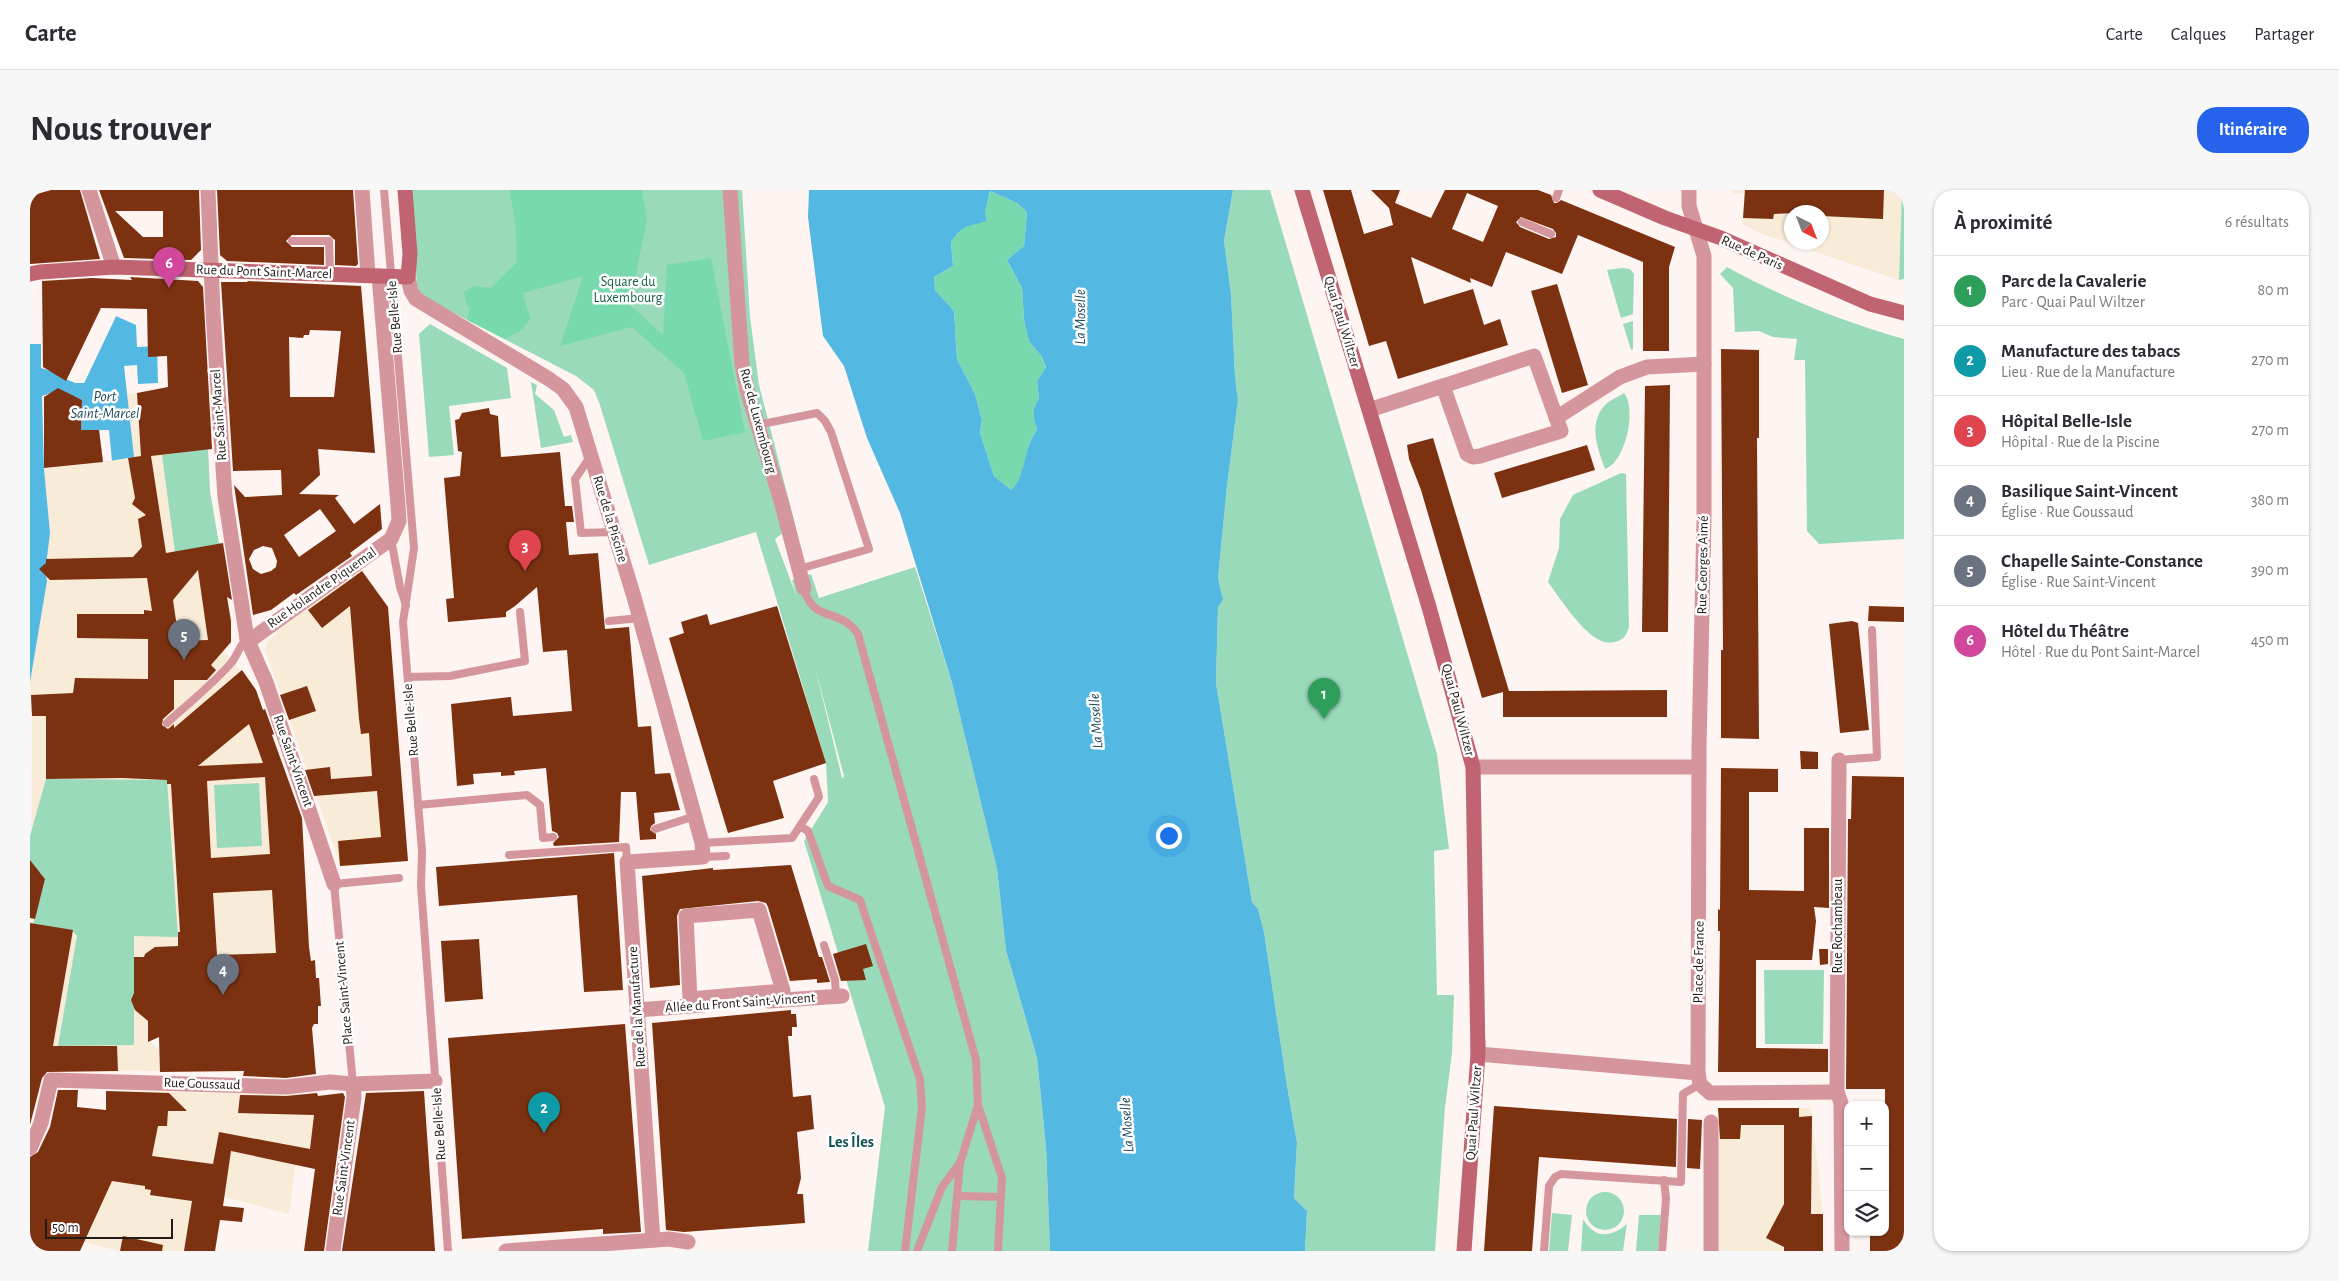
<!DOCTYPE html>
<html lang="fr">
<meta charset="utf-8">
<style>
:root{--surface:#fff;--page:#f7f7f7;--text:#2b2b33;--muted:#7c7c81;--line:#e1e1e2;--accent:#2563eb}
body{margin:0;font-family:"Alegreya Sans",sans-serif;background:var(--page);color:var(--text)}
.controls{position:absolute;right:15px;bottom:15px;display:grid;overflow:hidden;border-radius:10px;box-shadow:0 1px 4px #0004}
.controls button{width:45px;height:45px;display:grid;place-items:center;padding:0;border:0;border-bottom:1px solid var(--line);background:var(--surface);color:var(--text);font:25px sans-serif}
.compass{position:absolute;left:1754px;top:15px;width:45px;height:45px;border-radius:50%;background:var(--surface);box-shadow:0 1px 4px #0004;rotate:138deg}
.scale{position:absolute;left:15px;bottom:12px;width:128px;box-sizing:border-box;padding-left:5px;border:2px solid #231b18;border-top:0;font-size:14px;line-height:18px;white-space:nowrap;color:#231b18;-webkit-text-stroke:4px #fff;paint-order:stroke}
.you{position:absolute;left:1138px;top:645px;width:18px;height:18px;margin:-12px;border:4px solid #fff;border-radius:50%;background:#1a73e8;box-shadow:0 0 0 8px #1a73e833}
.badge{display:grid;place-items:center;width:32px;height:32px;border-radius:50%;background:var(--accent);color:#fff;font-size:16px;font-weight:700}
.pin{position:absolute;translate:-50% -41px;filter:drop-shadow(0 1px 2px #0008)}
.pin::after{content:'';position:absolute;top:26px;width:18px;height:15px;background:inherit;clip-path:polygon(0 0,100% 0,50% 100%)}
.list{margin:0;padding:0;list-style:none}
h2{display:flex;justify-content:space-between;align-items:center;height:65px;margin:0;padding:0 20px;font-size:21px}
h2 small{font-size:16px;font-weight:400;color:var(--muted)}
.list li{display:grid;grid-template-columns:32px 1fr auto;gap:15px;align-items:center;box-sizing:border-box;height:70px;padding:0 20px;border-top:1px solid var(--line)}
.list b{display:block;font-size:19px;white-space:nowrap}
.list p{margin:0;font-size:16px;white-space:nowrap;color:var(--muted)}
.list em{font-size:16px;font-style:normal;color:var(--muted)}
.icon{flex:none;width:28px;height:28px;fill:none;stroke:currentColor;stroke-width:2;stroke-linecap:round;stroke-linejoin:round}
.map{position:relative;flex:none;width:1874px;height:1061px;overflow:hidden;border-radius:20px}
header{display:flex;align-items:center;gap:30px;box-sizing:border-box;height:70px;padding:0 25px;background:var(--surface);border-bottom:1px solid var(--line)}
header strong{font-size:24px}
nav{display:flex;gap:28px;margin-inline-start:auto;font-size:18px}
.intro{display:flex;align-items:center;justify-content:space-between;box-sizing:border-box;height:120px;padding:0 30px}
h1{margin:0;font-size:35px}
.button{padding:12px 22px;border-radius:20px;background:var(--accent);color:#fff;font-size:18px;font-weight:700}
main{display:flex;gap:30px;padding:0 30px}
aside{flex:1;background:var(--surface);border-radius:20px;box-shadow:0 1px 4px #0004}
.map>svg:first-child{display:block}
.education{fill:#f8ebd7;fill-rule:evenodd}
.green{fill:#99dabb;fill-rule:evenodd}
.forest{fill:#78d9af}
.water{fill:#53b9e2;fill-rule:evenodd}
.pier{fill:#fef4f1}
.building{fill:#7c3211;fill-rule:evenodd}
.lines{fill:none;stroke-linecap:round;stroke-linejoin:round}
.lane{stroke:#d5959c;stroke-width:8}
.street{stroke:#d5959c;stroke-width:15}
.secondary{stroke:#bf6470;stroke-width:15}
.labels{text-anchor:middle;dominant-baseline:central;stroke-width:5;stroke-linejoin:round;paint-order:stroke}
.street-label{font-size:14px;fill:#231b18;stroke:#fff}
.park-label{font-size:14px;fill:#1a6448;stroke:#fff}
.water-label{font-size:15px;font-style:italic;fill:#1d495b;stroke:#fff}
.quarter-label{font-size:16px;font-weight:bold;fill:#155255;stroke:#fff}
</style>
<header>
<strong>Carte</strong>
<nav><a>Carte</a><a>Calques</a><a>Partager</a></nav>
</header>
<div class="intro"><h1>Nous trouver</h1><a class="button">Itinéraire</a></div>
<main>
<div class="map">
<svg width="1874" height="1061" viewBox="0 0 1874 1061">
<rect width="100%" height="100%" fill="#fef4f1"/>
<g class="education">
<path d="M1703 0H1872L1869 90 1732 44 1713 34 1714 4 1703 3ZM1762 22H1792V52H1762Z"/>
<polygon points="137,165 178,259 180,301 200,426 201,453 194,461 226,500 266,613 279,768 240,774 146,759 146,755 143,756 143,759 131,756 122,762 120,760 120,851 127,858 134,855 151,881 12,880 0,895 2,526 0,492 17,391 11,378 16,374 20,342 14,279 104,267 97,204 138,200"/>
<polygon points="331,378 358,417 378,671 311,677 235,459 238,451 255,435"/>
<polygon points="96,901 295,905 287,960 268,957 259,1024 194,1007 185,1061 89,1061 53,1052 95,932"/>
<polygon points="1688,918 1781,918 1793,1024 1793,1061 1688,1061"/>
</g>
<g class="green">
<path d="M379 0H712L720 127 729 195 765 334 745 349 766 405 762 390 781 384 789 408 885 377 922 493 967 679 976 760 1007 868 1016 957 1020 1061H838L855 917 774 651 798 612 796 573 726 342 619 375 570 215 564 200 546 186 412 117 390 104 387 94ZM785 477 814 586 813 588H812Z"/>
<polygon points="1203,0 1240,0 1407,564 1419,659 1404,661 1407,805 1424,805 1422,863 1415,917 1405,1061 1275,1061 1277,1021 1264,1008 1267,953 1257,896 1234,742 1228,719 1222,712 1186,493 1188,417 1193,410 1188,388 1197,296 1208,210 1205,187 1201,104 1194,51"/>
<polygon points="1872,0 1874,0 1874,89 1869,90"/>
<path d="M1697 77C1751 107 1814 132 1874 149V349L1789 354 1777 341 1775 170H1764L1767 149 1743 147 1729 141 1705 142 1703 98 1690 84Z"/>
<polygon points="1592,78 1600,79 1604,84 1603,124 1591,128 1577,80"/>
<polygon points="1603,131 1603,159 1601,160 1593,134"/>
<polygon points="400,134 477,178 481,208 419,216 424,265 399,267 389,144"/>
<polygon points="501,192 507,195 505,204 524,220 534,247 541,245 543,252 511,258"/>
<path d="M1594 203C1607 219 1596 272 1575 279 1568 259 1558 235 1574 216 1578 211 1588 207 1594 203Z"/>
<polygon points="178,259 180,301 189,354 145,362 132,265"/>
<path d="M1591 283 1596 284 1599 437C1596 446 1594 450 1584 452 1561 459 1531 409 1518 392L1529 358 1530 329 1543 305Z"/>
<polygon points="16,589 137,590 148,747 104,746 104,855 28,856 47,746 42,740 2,738 15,689 10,682 0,679 0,646"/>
<polygon points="229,593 232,656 187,658 184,595"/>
<polygon points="1734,780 1794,780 1793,854 1735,854"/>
<circle cx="1575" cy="1021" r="19"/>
<polygon points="1522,1023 1542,1025 1538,1061 1519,1061"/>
<polygon points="1609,1025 1631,1025 1628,1061 1606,1061"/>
<path d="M1553 1029C1565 1049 1580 1048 1597 1034L1593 1061H1551Z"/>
</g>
<g class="forest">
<polygon points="480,0 612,0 617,29 600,115 633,145 637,75 681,68 715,242 673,251 654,183 602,137 530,156 553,86 493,103 500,129 493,139 475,149 437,130 440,118 435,111 434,102 443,96 461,98 487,72 486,41"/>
<path d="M960 1 987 13 997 22 994 56 977 70 992 98 994 130 999 151 1012 167 1016 179 1007 191 1009 208 1004 218V230L1007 240C993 258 997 288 981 300L964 286 950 243 952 230 945 204 927 169 924 121 905 100 904 87 923 76 921 52C929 42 933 34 947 34L955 22Z"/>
</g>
<g class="water">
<path d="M779 0H1203L1194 51 1201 104 1205 187 1208 210 1197 296 1188 388 1193 410 1188 417 1186 493 1222 712 1228 719 1234 742 1257 896 1267 953 1264 1008 1277 1021 1275 1061H1020L1016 957 1007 868 976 760 967 679 922 493 870 323 837 248 814 176 793 146 778 27ZM960 1 987 13 997 22 994 56 977 70 992 98 994 130 999 151 1012 167 1016 178 1007 191 1009 208 1004 218V230L1007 240C993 258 996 288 981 300L964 286 950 243 952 230 945 204 927 169 924 121 905 100 904 87 923 76 921 52C935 33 936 38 956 31L955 22Z"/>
<path d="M86 126 106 135 107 157 127 156 128 193 108 194 107 175 94 176 104 267 73 272 69 241 51 240 52 210 30 200 12 206 14 279 20 343 16 375 12 377 16 384 17 391 0 492V154H11V178C25 181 37 194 54 193Z"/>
</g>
<g class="pier">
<polygon points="84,124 108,135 86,126 54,193 45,193 37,189 38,187 46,191 52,190"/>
<polygon points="69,240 79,240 82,271 73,272"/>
</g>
<g class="building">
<polygon points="21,0 50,0 70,69 0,74 0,6"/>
<path d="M69 0H169L171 60 161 70 94 68ZM85 21H133V47H113Z"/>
<polygon points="187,0 323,0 328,74 326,76 305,75 305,50 299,45 262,45 256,51 262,57 294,57 294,75 197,71 190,65"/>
<path d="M1293 0H1321L1334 44 1363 35 1359 18 1341 0H1370L1365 13 1401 28 1415 0H1508L1521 5 1524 13H1527L1531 10 1645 57 1639 77V161H1613V72L1548 45 1532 84 1476 62 1462 97 1440 88 1441 93 1381 67 1394 114 1443 99 1454 135 1470 129 1478 155 1368 189 1356 151 1339 156ZM1437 3 1468 16 1453 52 1422 39ZM1491 27 1523 39 1526 43V47L1519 49 1490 37 1486 32Z"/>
<polygon points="1715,0 1854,0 1853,29 1792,26 1792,22 1744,24 1743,29 1713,28"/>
<path d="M100 87 168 91 173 97 182 259 121 266 136 363 193 353 202 410 197 407 201 431V452L181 475 186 480 177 490H144V519L133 529 132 535 138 539 144 534V538L212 480 226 500 233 520 235 519 244 544 242 545 272 628 279 757 281 771 285 770 286 788H289L291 816H288V834H284L282 838 286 884 256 888 213 886 214 881 130 882 129 847 118 852V831L105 820 101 810 104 803V767H114L115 764 125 757 148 756V742H150L141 594H137V590L92 588 16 589V526H2L1 505 43 503 45 488 118 489V449L47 448V424H114V420L122 421 117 388 20 390 9 379 16 373V369L103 367 112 357 108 329 116 325 102 314 105 308 98 268 111 266 107 203 138 197 137 166 118 167 117 119 71 118 36 191 13 177 12 91 62 88 102 90ZM168 380 178 450 149 451 143 410ZM219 534 233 573 168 576ZM235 587 240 664 181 668 177 591ZM242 700 246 763 187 765 183 703Z"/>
<path d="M217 91 331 96 345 263 288 259 290 285 269 304 309 305 305 308 324 334 350 314 352 339 320 363 322 366 266 405 264 403 241 420 223 425 204 295 215 307 252 305 251 280 203 281 191 92H218ZM280 140 311 141 304 207H260L259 147 273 148 274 145H279ZM290 319 306 341 269 367 254 345ZM233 356 242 358 247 371 246 377 241 381 231 384 223 379 219 369 224 360Z"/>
<polygon points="1527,94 1558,195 1532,203 1501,101"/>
<polygon points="1691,159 1729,160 1729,248 1727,248 1729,549 1691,548 1691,460 1693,460"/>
<polygon points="1640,195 1638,442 1612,442 1615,196"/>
<polygon points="28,198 52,210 51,240 69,240 73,272 14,278 14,207"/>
<polygon points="459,218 460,224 468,226 471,267 530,262 535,316 542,316 544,332 536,332 539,365 568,363 575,439 599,437 608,537 621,536 625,584 640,583 650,620 624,623 625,633 621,636 620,640 626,644 626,649 610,650 606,602 591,602 589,652 524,656 523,653 529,647 527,643 522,641 516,578 484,581 485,585 471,586 471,582 443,584 444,594 427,596 421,514 481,507 483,526 542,521 537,460 513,462 507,397 485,416 476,422 476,427 418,432 416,409 424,408 414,288 430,286 432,262 428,261 425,230 429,229 432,223"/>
<polygon points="1403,248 1479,501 1637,500 1637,527 1473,527 1473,502 1452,508 1391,300 1379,269 1377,255"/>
<polygon points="1557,255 1565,280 1472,308 1464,283"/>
<polygon points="332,381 358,417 378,671 310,676 308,651 351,647 347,601 284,606 275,580 300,577 301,589 342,586 339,543 331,544 329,529 320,416 292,438 278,420"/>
<polygon points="747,416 796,573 743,591 754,628 698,643 639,448 654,443 651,432 677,424 680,435"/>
<polygon points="1839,416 1874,417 1874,432 1838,431"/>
<polygon points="1822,431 1828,433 1839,540 1810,543 1799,434"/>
<polygon points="277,496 286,521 259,530 250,505"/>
<polygon points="1770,561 1788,562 1788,579 1771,579"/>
<polygon points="1691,578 1748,579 1748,602 1719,602 1719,700 1774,701 1774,638 1799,638 1799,718 1784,717 1786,731 1782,770 1726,770 1726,858 1798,859 1798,882 1688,882 1690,741 1688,741 1688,719 1690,720"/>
<polygon points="1822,586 1874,587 1874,1061 1840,1061 1840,1042 1855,1042 1855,899 1816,899 1818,629 1821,629"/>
<polygon points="584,663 593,800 554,802 547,705 409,716 406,677"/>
<polygon points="0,670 15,689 5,729 0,728"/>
<polygon points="761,675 789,767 792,767 800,792 787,793 787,789 760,791 738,717 736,713 728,711 650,719 647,726 650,795 620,798 612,686 683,678 683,680"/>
<polygon points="0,733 43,740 23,856 87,856 88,881 17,882 12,888 0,935"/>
<polygon points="449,749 453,809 415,812 411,751"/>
<polygon points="836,754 843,776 833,779 836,790 811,791 803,764"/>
<polygon points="1789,759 1798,759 1798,774 1790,775"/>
<polygon points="761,820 761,824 766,824 767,837 762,837 762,846 758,846 763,907 781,905 784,939 767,942 771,988 767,1004 773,1004 775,1033 654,1042 636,1040 622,833"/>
<polygon points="595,834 611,1042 573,1044 573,1039 432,1049 418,848"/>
<polygon points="28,900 48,900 47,917 76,920 76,901 139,903 157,921 138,921 137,936 128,936 122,966 183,974 189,942 280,959 284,925 208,923 210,905 256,906 287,903 288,906 313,903 315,907 294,1061 274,1061 285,979 201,961 193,1016 214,1018 212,1032 190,1030 185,1061 154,1061 162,1011 120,1005 121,1000 115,999 115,996 82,991 50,1061 0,1061 0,967 8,962 20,937"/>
<polygon points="394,901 405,1061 312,1061 336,903"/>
<polygon points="1464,916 1647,929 1646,977 1509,967 1502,1061 1454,1061"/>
<polygon points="1688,918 1769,918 1769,927 1782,926 1781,1024 1793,1024 1793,1061 1754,1061 1754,1057 1736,1048 1754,1014 1754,935 1711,935 1710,949 1690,949"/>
<polygon points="1658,929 1672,930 1670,979 1657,978"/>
<polygon points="93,1046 133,1055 132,1061 90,1061"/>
</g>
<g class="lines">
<g class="lane">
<polyline points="354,0 384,358 373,432 392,661 391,696 418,1061"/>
<polyline points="1526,8 1529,0"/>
<polyline points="1492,32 1521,44"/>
<polyline points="262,51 299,51 300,84"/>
<polyline points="727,235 787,223 795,231 801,242 839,359 769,379"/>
<polyline points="560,267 545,289 551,343 584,342"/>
<polyline points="361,349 370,397 376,415"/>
<path d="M774 398C783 434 809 416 828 444L946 870 948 915 972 988 968 1061"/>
<polyline points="579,431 610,428"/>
<polyline points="378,487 420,486 495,471 490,422"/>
<path d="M137 533C159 513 183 494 202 472 208 464 209 456 217 449"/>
<polyline points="1809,570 1847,567 1842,440"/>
<polyline points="388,615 497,605 510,615 513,648 523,647"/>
<polyline points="770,636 778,641 798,696 830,710 890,889 892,917 875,1061"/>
<polyline points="625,639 665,626"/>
<polyline points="672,653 762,648 789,607 784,589"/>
<polyline points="479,665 596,657 597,672"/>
<polyline points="673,667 696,666"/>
<polyline points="794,755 805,790 806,806"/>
<polyline points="323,894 304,694 369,688"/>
<polyline points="928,1006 971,1007"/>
<polyline points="887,1061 912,997 930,973 948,915"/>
<polyline points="922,1061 930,973"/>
<polyline points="1514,1061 1519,996 1525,987 1531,984 1651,992 1653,904 1670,894"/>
<polyline points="1632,1061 1636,1009 1634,990"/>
</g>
<g class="street">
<polyline points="59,0 84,77"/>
<polyline points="178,0 183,123 195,307 217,449 236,492 304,694"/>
<polyline points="332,0 338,85"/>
<polyline points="700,0 712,174 717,200 751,311 774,398"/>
<polyline points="1659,0 1659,16 1674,66 1674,329 1669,558 1668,883 1670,894 1680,903 1807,902"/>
<polyline points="378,87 381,101 386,109 519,189 533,199 546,217 604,407 672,653 673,667 597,672 623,1050"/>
<polygon points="1504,166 1531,241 1450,266 1443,267 1437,264 1413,196"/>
<polyline points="1339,220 1413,196"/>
<polyline points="1526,228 1590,187 1617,177 1674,174"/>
<polyline points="217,449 222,449 361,349 369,331 368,315 349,86"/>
<polyline points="1809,570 1807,902 1811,913 1812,1061"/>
<polyline points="1443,577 1669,577"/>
<polygon points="729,720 753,801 660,809 656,726"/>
<polyline points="739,811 812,806"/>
<polyline points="607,820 673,815"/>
<polyline points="1448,851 1448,864 1668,883"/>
<polyline points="0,958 11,933 21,890 256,897 300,892 323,894 405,891"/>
<polyline points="303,1061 324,907 323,894"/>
<polyline points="476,1061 639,1049 658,1052"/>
<polyline points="1681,1061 1681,932"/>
</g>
<g class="secondary">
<polyline points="1272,0 1399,417 1443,577 1448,864 1434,1061"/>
<polyline points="1570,0 1635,28 1691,48 1840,114 1874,123"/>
<polyline points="0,84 10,82 84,77 378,87 380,64 375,0"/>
</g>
</g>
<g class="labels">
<g class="street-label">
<text transform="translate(1722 63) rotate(24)">Rue de Paris</text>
<text transform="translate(234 82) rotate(2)">Rue du Pont Saint-Marcel</text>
<text transform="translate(365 127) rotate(-95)">Rue Belle-Isle</text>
<text transform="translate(1312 132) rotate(73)">Quai Paul Wiltzer</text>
<text transform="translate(189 225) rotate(-94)">Rue Saint-Marcel</text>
<text transform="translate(728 231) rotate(75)">Rue de Luxembourg</text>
<text transform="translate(580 329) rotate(73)">Rue de la Piscine</text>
<text transform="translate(1673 375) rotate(-89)">Rue Georges Aimé</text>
<text transform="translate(292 398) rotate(-35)">Rue Holandre Piquemal</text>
<text transform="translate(1428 520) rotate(75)">Quai Paul Wiltzer</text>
<text transform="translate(381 530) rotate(-95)">Rue Belle-Isle</text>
<text transform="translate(263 571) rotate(71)">Rue Saint-Vincent</text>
<text transform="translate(1808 736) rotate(-90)">Rue Rochambeau</text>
<text transform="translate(1669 772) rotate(-89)">Place de France</text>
<text transform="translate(314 803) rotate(-95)">Place Saint-Vincent</text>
<text transform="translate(710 813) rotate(-4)">Allée du Front Saint-Vincent</text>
<text transform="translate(607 817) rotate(-94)">Rue de la Manufacture</text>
<text transform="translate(172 894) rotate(2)">Rue Goussaud</text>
<text transform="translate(1444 923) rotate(-86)">Quai Paul Wiltzer</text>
<text transform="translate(409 934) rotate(-94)">Rue Belle-Isle</text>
<text transform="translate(314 978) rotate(-82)">Rue Saint-Vincent</text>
</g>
<g class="park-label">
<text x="598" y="92">Square du<tspan x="598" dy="16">Luxembourg</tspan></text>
</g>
<g class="water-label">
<text transform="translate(1050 127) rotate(-90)">La Moselle</text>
<text x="75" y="206">Port<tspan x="75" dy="17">Saint-Marcel</tspan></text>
<text transform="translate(1066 531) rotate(-94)">La Moselle</text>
<text transform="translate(1097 935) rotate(-94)">La Moselle</text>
</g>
<g class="quarter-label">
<text x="821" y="952">Les Îles</text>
</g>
</g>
</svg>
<div class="controls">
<button>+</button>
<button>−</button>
<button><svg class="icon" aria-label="layers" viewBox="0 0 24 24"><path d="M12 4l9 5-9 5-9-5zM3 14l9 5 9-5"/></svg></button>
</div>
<svg class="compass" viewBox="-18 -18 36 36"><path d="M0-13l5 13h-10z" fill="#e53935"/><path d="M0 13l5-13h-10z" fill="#7c7c81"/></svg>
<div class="scale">50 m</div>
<div class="you"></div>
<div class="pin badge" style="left:1294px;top:529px;background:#2e9e5b">1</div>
<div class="pin badge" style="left:514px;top:943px;background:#0f9aa8">2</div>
<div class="pin badge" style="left:495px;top:381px;background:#e0444e">3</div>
<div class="pin badge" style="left:193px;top:805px;background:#6b7280">4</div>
<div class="pin badge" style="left:154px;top:470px;background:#6b7280">5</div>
<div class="pin badge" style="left:139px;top:98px;background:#d1479c">6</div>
</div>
<aside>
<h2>À proximité<small>6 résultats</small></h2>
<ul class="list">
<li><span class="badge" style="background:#2e9e5b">1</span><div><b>Parc de la Cavalerie</b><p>Parc · Quai Paul Wiltzer</p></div><em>80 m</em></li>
<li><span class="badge" style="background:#0f9aa8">2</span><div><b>Manufacture des tabacs</b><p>Lieu · Rue de la Manufacture</p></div><em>270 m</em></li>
<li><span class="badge" style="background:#e0444e">3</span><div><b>Hôpital Belle-Isle</b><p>Hôpital · Rue de la Piscine</p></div><em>270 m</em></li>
<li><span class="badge" style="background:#6b7280">4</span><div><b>Basilique Saint-Vincent</b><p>Église · Rue Goussaud</p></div><em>380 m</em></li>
<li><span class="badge" style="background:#6b7280">5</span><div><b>Chapelle Sainte-Constance</b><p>Église · Rue Saint-Vincent</p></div><em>390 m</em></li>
<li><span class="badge" style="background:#d1479c">6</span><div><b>Hôtel du Théâtre</b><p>Hôtel · Rue du Pont Saint-Marcel</p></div><em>450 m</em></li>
</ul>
</aside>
</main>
